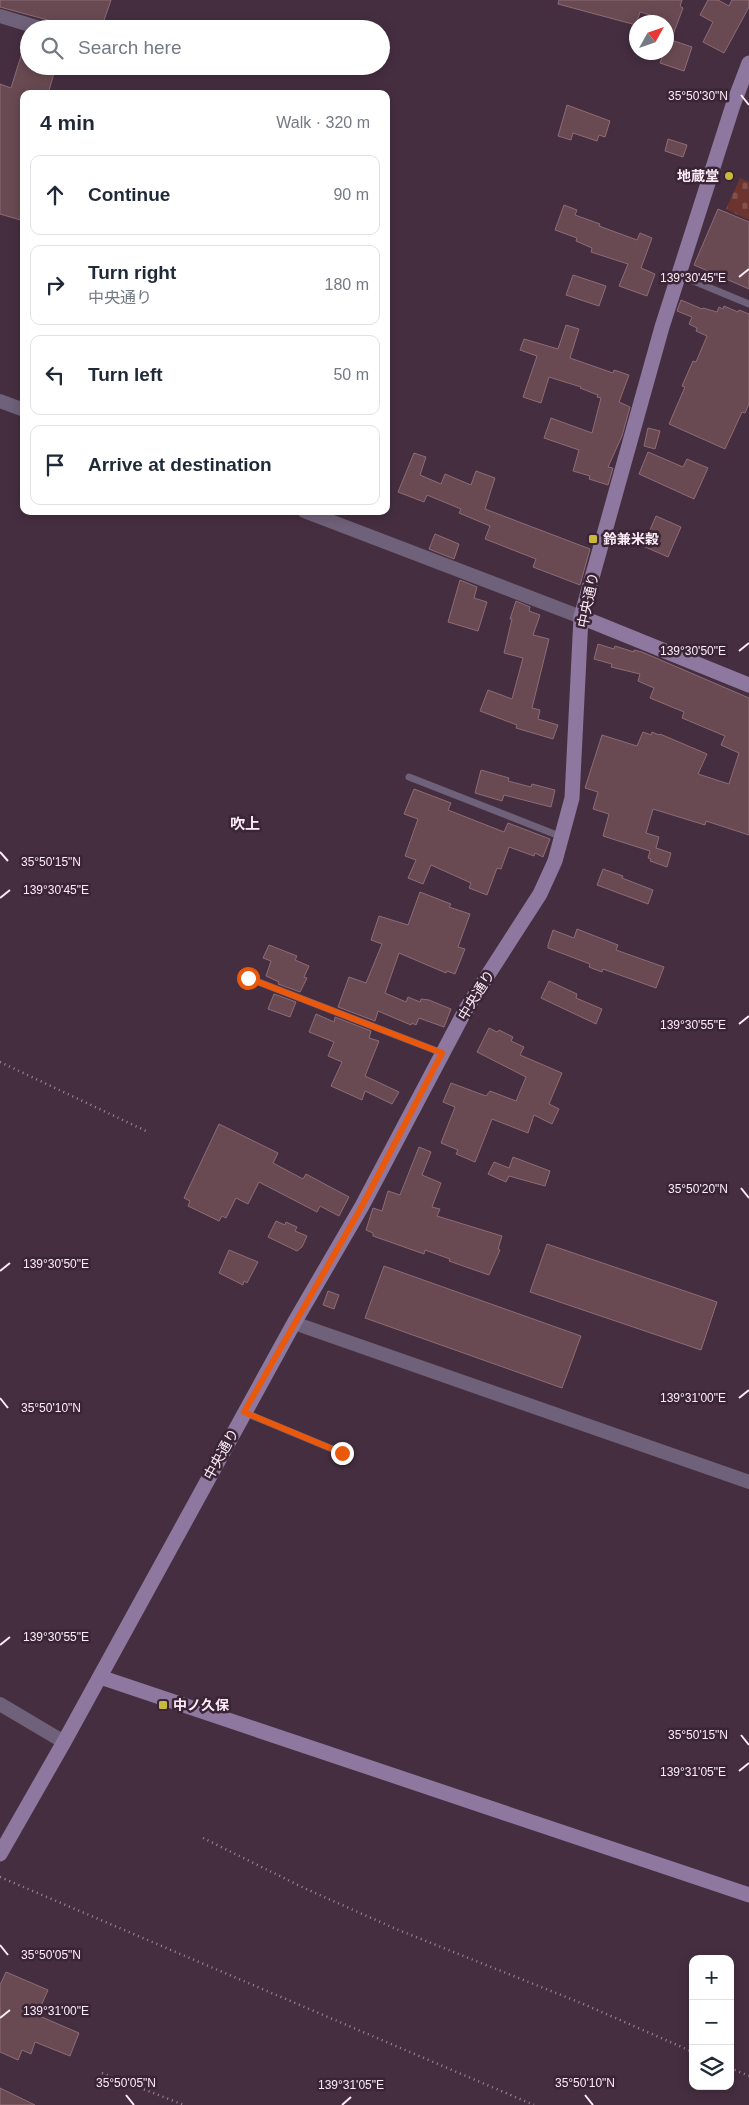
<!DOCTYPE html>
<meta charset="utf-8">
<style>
:root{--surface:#fff;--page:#f6f6f7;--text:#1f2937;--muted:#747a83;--line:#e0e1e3}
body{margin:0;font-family:Arial,"Noto Sans JP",sans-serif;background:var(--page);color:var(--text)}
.controls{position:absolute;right:15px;bottom:15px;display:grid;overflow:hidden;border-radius:10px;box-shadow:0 2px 12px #0003}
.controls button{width:45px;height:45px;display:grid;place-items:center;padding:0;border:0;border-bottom:1px solid var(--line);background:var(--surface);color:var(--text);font:25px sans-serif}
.compass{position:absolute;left:629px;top:15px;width:45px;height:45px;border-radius:50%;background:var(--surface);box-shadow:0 2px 12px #0003;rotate:50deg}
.stop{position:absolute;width:15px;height:15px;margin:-11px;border:4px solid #ea580c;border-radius:50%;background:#fff}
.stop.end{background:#ea580c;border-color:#fff;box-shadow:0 1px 5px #0008}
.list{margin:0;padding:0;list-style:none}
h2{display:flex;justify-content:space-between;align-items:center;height:65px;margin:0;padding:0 20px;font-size:21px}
h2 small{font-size:16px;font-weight:400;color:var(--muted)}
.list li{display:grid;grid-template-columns:32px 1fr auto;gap:15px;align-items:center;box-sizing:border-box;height:80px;margin:0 10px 10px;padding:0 10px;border:1px solid var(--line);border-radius:10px}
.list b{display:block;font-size:19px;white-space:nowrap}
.list p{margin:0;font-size:16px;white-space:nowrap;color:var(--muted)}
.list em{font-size:16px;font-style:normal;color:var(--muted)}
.icon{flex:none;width:28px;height:28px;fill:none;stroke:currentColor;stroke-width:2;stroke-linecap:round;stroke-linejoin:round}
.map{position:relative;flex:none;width:749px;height:2105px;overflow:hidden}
.search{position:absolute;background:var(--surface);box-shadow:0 2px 12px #0003;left:20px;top:20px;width:370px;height:55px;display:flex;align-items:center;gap:12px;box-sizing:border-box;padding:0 18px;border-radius:28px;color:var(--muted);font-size:19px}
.panel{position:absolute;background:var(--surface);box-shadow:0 2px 12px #0003;left:20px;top:90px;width:370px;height:425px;border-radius:10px}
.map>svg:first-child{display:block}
.cemetery{fill:url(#cemetery-stones)}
.building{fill:#694a52;stroke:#8e6c75}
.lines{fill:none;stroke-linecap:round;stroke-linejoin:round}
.path{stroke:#9d8a99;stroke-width:2.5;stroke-dasharray:1 4;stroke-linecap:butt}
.lane{stroke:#6f617a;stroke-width:7}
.street{stroke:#6f617a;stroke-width:14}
.secondary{stroke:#8e789f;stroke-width:15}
.route{stroke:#ea580c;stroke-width:6}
.ticks{fill:none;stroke:#fbecf7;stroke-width:2}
.poi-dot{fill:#c8bb3b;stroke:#3a2435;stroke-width:2}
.labels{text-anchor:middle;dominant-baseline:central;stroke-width:5;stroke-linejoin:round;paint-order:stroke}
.poi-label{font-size:14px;font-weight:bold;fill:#fbecf7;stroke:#3a2435;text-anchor:start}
.street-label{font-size:14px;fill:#fbecf7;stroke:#3a2435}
.neighbourhood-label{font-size:15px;font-weight:bold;fill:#fbecf7;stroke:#3a2435}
.ticks-label{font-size:12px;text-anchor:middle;fill:#fbecf7;stroke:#3a2435;stroke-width:5;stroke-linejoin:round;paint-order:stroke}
</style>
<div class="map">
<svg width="749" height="2105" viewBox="0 0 749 2105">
<defs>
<pattern id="cemetery-stones" width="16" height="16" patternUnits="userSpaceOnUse" patternTransform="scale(1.25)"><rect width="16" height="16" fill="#6d342f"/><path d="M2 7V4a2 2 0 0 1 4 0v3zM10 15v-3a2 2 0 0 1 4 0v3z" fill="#83524e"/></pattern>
</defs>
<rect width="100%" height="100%" fill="#452e40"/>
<polygon class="cemetery" points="740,178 749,182 749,220 726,209"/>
<g class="building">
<polygon points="0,0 111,0 101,29 81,29 0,7"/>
<polygon points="559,0 682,0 680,6 683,8 671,40 692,47 684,71 660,63 664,52 666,52 665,19 640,12 636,25 558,4"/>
<polygon points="708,0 718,0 729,6 732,0 749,0 749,7 724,53 703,42 713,22 700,15"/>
<polygon points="26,40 29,41 29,66 56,66 48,94 24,94 24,221 0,214 0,84 11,88"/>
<polygon points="567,105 610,121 605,137 599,135 597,141 573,133 571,140 558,136"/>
<polygon points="668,139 687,145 683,157 665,151"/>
<polygon points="564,205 577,210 575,215 600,224 599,226 637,240 640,233 652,238 641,268 655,274 647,296 619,286 628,264 591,252 592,248 576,241 577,238 555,230"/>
<polygon points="718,209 749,222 749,289 694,265"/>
<polygon points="573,275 606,286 599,306 566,295"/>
<polygon points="681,300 702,309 703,308 717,312 719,307 723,309 724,306 738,312 739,310 749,314 749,404 745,413 742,412 725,449 669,424 685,387 682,386 693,361 696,362 707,336 696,331 697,328 689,324 692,317 677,311"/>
<polygon points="566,325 579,329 570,358 613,373 614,370 629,375 619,402 630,407 622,436 608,467 613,468 608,485 589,479 590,476 573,471 579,450 544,438 551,418 592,433 601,398 597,397 598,395 580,388 581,387 549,377 541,403 523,397 537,356 520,350 524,339 558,349"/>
<polygon points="648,428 660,431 655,449 644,446"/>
<polygon points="648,452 683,467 687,459 708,468 694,499 639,474"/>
<polygon points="414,453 426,457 420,475 441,484 445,474 471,485 476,471 495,478 485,509 590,549 580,585 533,567 536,559 485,539 490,526 459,513 461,509 427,495 424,502 398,492"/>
<polygon points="656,516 681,527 668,557 643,546"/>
<polygon points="435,534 459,544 454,559 429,549"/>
<polygon points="460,580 477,587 474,598 487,602 478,631 448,622"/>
<polygon points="516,601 530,607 529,611 540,615 533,635 549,639 532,708 540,710 538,719 558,725 553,739 516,728 517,725 480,711 488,690 512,699 523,658 504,653 511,623 512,619 510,619"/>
<polygon points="598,644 614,649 615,646 634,652 634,650 642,652 749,698 749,835 706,821 705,825 653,809 646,833 659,837 656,848 671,853 667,867 650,861 651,859 648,858 650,851 603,836 609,814 593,809 598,792 585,788 602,735 637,746 643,732 651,735 652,732 659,735 660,734 707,754 698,774 729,784 739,753 721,745 725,736 682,718 684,712 650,698 654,688 638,681 640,674 611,667 612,664 594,659"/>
<polygon points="481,770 509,778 508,781 531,787 532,784 555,790 551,807 504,795 502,801 475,793"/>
<polygon points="414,789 451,803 448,810 504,832 508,823 550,839 543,857 535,853 534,856 509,847 501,869 497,868 487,895 469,888 471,883 431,865 423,884 408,878 416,860 405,856 418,819 404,814"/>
<polygon points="603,869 623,876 622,878 653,890 648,904 597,885"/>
<polygon points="420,892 451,904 449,907 470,914 458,947 465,949 455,974 447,971 446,973 399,953 385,993 406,1002 408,997 420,1002 421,999 429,1000 451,1009 444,1027 419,1018 416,1025 412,1023 411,1025 378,1011 375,1021 338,1007 349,977 366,983 382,944 371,940 379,916 408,925"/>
<polygon points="577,929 618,945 616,950 664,967 656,988 603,969 602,972 589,967 590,964 548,948 548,945 553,930 574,938"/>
<polygon points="269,945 297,956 295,960 309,966 304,977 307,978 300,992 278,984 279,982 266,976 271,961 263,958"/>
<polygon points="549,981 577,994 576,998 602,1009 596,1024 541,998"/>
<polygon points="274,994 296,1002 290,1017 268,1009"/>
<polygon points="316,1014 334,1022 335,1017 371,1031 369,1038 379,1041 365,1076 399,1092 392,1104 365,1091 362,1100 331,1086 342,1062 328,1056 334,1042 309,1032"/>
<polygon points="489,1028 497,1032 499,1030 513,1037 511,1041 524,1047 520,1055 562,1073 549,1104 559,1109 552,1124 534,1115 528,1133 492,1119 475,1162 456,1154 458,1150 441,1143 455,1107 443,1102 451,1083 486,1096 490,1091 516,1101 526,1077 477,1052"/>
<polygon points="219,1124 278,1153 273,1163 303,1179 306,1174 349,1197 339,1216 320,1206 317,1212 259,1182 248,1204 236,1198 226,1218 222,1216 219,1221 188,1206 190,1201 184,1198"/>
<polygon points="419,1147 431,1152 422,1175 441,1183 432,1207 440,1209 437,1216 502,1236 498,1249 500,1250 489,1275 449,1261 450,1259 425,1250 424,1254 373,1236 373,1233 366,1230 373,1208 382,1211 388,1191 400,1195"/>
<polygon points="513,1157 550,1171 545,1186 509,1176 506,1182 488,1174 494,1162 509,1168"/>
<polygon points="276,1221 285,1225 286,1222 297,1227 295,1231 307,1236 302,1247 297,1251 268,1237"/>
<polygon points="547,1244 717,1302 701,1350 530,1292"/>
<polygon points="229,1250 258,1262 247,1283 244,1281 243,1285 219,1273"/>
<polygon points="384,1266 581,1336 562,1388 365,1318"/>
<polygon points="328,1291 339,1295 334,1309 323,1305"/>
<polygon points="6,1972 48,1990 37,2015 79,2033 70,2056 35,2042 31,2054 22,2050 18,2060 0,2052 0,1985"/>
<polygon points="0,2088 35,2105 0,2105"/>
</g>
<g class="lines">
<g class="path">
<polyline points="0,1062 146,1131"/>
<polyline points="203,1838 304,1888 396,1929 581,2003 693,2052"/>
<polyline points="0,1877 534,2105"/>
<polyline points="730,2068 749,2076"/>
<polyline points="102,2073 184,2105"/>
</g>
<g class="lane">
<polyline points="679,275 749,304"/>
<polyline points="409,777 562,837"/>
<polyline points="248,978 442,1053"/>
<polyline points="243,1412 342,1453"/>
</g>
<g class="street">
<polyline points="0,16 43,29"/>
<polyline points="0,401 24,410"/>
<polyline points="304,511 581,617"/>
<polyline points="294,1323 749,1482"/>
<polyline points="0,1704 64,1742"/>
</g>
<g class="secondary">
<polyline points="581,617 749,685"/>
<polyline points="100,1677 749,1895"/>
<polyline points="0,1854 64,1742 294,1323 362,1206 466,1009 540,894 555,861 572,798 581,617 662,327 733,105 749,63"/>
</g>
</g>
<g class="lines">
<polyline class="route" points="248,978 442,1053 362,1206 244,1412 342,1453"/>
</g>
<path class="ticks" d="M741 95 749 105M739 277 749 269M739 651 749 643M0 852 8 861M0 898 10 890M739 1024 749 1016M741 1188 749 1198M0 1271 10 1263M0 1398 8 1408M739 1398 749 1390M0 1645 10 1637M741 1735 749 1745M739 1771 749 1763M0 1945 8 1955M0 2018 10 2010M126 2095 134 2105M585 2095 593 2105M342 2105 351 2097"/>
<g class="poi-dot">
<circle cx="729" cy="176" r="5"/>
<rect x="588" y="534" width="10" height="10" rx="2.5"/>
<rect x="158" y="1700" width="10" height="10" rx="2.5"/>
</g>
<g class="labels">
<g class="poi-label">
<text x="719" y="176" text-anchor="end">地蔵堂</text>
<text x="603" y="539">鈴兼米穀</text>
<text x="173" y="1705">中ノ久保</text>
</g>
<g class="street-label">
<text transform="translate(588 600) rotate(-78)">中央通り</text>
<text transform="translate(476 995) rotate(-58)">中央通り</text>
<text transform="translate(221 1454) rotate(-61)">中央通り</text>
</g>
<g class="neighbourhood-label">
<text x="245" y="823">吹上</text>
</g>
</g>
<g class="ticks-label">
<text x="698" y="100">35°50'30"N</text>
<text x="693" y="282">139°30'45"E</text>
<text x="693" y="655">139°30'50"E</text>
<text x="51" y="866">35°50'15"N</text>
<text x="56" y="894">139°30'45"E</text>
<text x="693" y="1029">139°30'55"E</text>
<text x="698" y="1193">35°50'20"N</text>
<text x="56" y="1268">139°30'50"E</text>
<text x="693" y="1402">139°31'00"E</text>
<text x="51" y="1412">35°50'10"N</text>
<text x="56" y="1641">139°30'55"E</text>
<text x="698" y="1739">35°50'15"N</text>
<text x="693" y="1776">139°31'05"E</text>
<text x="51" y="1959">35°50'05"N</text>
<text x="56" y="2015">139°31'00"E</text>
<text x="126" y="2087">35°50'05"N</text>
<text x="585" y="2087">35°50'10"N</text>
<text x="351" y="2089">139°31'05"E</text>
</g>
</svg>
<div class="controls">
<button>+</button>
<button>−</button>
<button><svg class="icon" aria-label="layers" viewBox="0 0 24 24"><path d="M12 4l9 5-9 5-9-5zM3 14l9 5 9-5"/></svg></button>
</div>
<svg class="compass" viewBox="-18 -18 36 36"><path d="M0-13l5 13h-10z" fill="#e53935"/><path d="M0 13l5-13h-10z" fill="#747a83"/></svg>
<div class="stop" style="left:248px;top:978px"></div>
<div class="stop end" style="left:342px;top:1453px"></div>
<div class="search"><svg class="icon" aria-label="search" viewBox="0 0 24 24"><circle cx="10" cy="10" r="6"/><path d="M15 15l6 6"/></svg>Search here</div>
<section class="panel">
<h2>4 min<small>Walk · 320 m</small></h2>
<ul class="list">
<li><svg class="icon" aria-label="ahead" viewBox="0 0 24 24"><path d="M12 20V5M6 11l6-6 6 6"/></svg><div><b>Continue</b></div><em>90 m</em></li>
<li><svg class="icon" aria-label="right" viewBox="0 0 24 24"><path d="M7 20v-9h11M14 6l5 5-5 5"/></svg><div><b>Turn right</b><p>中央通り</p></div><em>180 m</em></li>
<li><svg class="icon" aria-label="left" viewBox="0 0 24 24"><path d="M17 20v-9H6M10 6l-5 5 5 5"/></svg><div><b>Turn left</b></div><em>50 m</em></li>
<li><svg class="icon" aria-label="arrive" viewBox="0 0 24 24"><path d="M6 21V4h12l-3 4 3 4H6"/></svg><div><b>Arrive at destination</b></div></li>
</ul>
</section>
</div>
